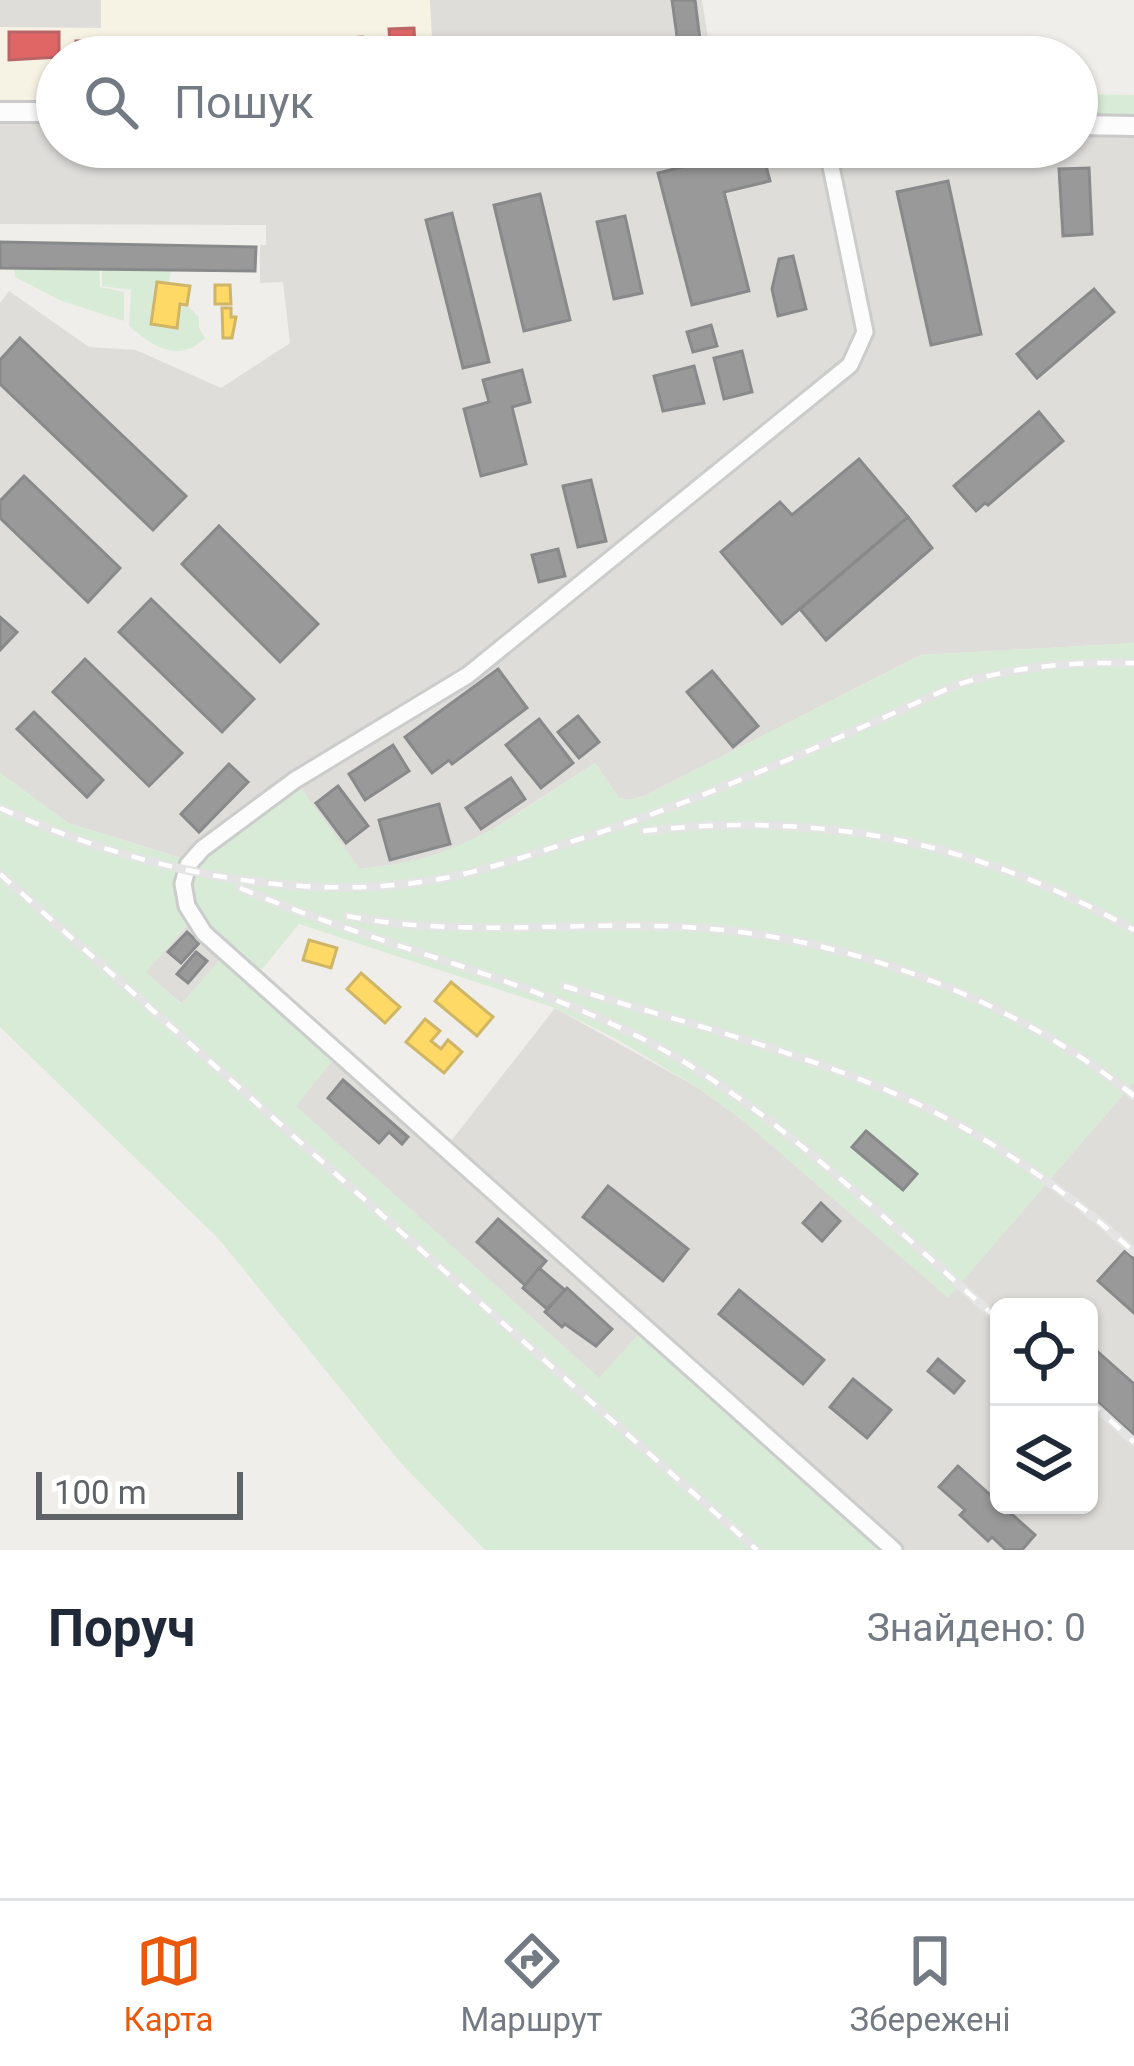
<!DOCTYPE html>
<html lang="uk">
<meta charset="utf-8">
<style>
:root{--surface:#fff;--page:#f2f2f3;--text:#1f2937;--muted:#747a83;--line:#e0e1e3;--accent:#ea580c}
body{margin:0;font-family:Roboto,sans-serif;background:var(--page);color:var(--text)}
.controls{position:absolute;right:36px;bottom:36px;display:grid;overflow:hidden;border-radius:18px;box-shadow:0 3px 9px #0004}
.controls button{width:108px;height:108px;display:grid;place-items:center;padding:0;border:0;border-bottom:3px solid var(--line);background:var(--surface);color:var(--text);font:60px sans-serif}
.scale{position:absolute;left:36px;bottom:30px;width:207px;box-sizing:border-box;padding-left:12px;border:6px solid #5f6368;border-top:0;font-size:33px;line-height:42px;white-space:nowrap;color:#5f6368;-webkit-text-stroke:9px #fff;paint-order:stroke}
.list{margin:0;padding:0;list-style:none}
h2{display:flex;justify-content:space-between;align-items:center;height:156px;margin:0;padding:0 48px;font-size:51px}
h2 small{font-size:39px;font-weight:400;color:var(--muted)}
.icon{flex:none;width:66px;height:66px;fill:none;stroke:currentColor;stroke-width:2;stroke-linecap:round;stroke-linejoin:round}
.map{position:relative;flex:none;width:1134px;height:1550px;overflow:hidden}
.search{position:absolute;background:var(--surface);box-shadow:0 3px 9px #0004;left:36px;right:36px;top:36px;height:132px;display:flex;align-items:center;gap:30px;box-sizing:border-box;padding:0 42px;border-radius:66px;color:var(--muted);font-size:45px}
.sheet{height:348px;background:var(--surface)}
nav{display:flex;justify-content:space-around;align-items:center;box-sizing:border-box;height:168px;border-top:3px solid var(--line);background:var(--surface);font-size:33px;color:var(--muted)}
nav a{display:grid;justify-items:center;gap:6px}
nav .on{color:var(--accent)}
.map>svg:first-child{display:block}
.commercial{fill:#f7f3e4}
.industrial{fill:#dfddda;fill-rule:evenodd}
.green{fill:#d8ebd6;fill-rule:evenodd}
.homes{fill:#ffd966;stroke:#cfb667;stroke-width:3}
.shops{fill:#e06666;stroke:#b96567;stroke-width:3}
.industry{fill:#999;stroke:#88898a;stroke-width:3}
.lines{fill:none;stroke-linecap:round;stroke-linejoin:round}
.tertiary-casing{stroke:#cbcccc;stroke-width:21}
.secondary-casing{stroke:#cacacb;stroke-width:24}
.tertiary{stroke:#fdfcfc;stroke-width:15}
.secondary{stroke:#fdfcfc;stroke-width:18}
.rail-casing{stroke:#e4e4e4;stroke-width:9}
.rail{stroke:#fff;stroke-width:4.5;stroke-dasharray:14;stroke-linecap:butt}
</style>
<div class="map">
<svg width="1134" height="1550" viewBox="0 0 1134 1550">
<rect width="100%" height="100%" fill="#efeeea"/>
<polygon class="commercial" points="101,0 430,0 433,57 57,57 57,112 0,112 0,27 100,28"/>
<g class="industrial">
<polygon points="0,0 101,0 101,28 0,27"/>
<polygon points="430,0 702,0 711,57 433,57"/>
<polygon points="0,112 57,112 57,147 1077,147 1077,125 1134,126 1134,643 921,655 644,796 629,800 619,798 595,763 472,843 413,862 360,869 191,861 68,823 0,773 0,303 9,291 89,347 136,350 221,388 290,343 283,282 260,283 260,245 266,245 266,225 0,224"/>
<polygon points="193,919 226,953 182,1004 145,972"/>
<path d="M555 1008 695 1086 741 1119 948 1297 1134 1082V1550H894L644 1328 600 1379 295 1106 337 1055 444 1150ZM999 1307H1089V1505H999Z"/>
</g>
<g class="green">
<polygon points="1077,94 1134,95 1134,126 1077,125"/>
<polygon points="14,269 99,270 100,287 124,292 124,321 62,301 15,277"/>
<path d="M102 270 171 271 169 283 157 281 151 325 177 329 182 306 190 308 199 317V328L205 338C178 364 152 346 129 326L131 290 102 286Z"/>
<path d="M1134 643V1082L948 1298 741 1119 695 1086 618 1040 555 1008 299 924 254 979 337 1055 296 1106 599 1378 645 1327 894 1550H485L400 1462 218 1238 0 1027V773L68 823 190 861 295 780 360 869C464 860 511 817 595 763L619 798 629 800 644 796 921 655ZM193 919 226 953 181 1004 146 972Z"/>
</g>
<g class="homes">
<polygon points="157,282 190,286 187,305 180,304 177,328 151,324"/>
<polygon points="215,285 230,285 231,304 215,304"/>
<polygon points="222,308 231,308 231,317 236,317 232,338 223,338"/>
<polygon points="309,940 337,948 331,968 303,960"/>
<polygon points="361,973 400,1007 385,1023 347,989"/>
<polygon points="451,982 493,1017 477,1036 435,1001"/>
<polygon points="425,1019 440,1031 431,1041 441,1049 448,1040 462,1052 444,1073 406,1042"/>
</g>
<g class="shops">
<polygon points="414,28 415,47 400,48 400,42 390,43 389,29"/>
<polygon points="9,32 59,32 59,57 9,60"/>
<polygon points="362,37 367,57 346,57 345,44 350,38"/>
<rect x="76" y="41" width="42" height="16"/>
</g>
<g class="industry">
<polygon points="672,0 695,0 701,48 679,51"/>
<rect x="163" y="44" width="106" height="13"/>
<polygon points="761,147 770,181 724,192 749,291 692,305 658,173"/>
<polygon points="1089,168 1092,234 1063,236 1059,169"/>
<polygon points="948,181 981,334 931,345 897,192"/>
<polygon points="540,194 570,320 524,331 494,205"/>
<polygon points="452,213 489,362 463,368 426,220"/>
<polygon points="625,216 642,293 614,299 597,222"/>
<polygon points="0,242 256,247 255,271 0,268"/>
<polygon points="793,256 806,309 778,316 772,289 779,259"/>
<polygon points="1094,289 1114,312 1037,378 1017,354"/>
<polygon points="711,325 717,346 693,352 687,332"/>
<polygon points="20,338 186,496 153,530 0,384 0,360"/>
<polygon points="742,351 752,392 724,399 714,358"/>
<polygon points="694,366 704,403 663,411 654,376"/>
<polygon points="522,370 530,402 512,407 526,464 481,476 464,409 489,402 483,380"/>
<polygon points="1039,412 1063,441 988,505 985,503 976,511 954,486"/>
<polygon points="859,459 908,517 782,624 721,552 780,502 792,515"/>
<polygon points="24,476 120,568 88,602 0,518 0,501"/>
<polygon points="591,480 606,541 578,547 563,486"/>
<polygon points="908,517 932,548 826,640 800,609"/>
<polygon points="219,526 318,624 280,662 182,564"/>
<polygon points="558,549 565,576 539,582 532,555"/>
<polygon points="151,599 254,699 222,732 119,632"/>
<polygon points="0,617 17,632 0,650"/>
<polygon points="85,659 182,753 149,786 53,692"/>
<polygon points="498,669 527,708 452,764 449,760 432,773 405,737"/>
<polygon points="712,671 758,726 733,747 687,692"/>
<polygon points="34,712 103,780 87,797 17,729"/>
<polygon points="578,716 599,742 579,758 558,732"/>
<polygon points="539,719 573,763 541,788 506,745"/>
<polygon points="393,745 409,771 365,800 349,774"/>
<polygon points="229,764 248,782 199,832 181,814"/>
<polygon points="511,778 525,799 481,829 466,808"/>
<polygon points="338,786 368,826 346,843 316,803"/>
<polygon points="439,804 450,844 390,860 379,820"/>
<polygon points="187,932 199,943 181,963 168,952"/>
<polygon points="196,952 207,961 188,983 177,974"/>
<polygon points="343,1080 408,1137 402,1144 389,1132 379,1143 328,1098"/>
<polygon points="866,1131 917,1174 903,1190 852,1147"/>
<polygon points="608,1186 688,1249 663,1281 583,1217"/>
<polygon points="821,1203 840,1221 822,1241 803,1223"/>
<polygon points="498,1219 546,1261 525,1285 477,1242"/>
<polygon points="1125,1251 1134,1259 1134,1313 1098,1281"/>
<polygon points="539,1268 565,1290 547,1309 523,1288"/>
<polygon points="567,1288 612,1329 596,1346 565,1324 562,1327 545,1312"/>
<polygon points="739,1290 824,1360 803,1384 719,1314"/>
<polygon points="1089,1344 1134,1384 1134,1435 1089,1394"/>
<polygon points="938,1359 964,1381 954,1393 928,1371"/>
<polygon points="853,1379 891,1410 867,1438 830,1407"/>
<polygon points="958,1466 1035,1535 1022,1550 1006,1550 992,1537 988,1541 960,1515 965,1510 939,1487"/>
</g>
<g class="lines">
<defs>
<polyline id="tertiary" points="827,147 865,332 850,365 468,675 295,780 202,849 188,865 183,884 187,906 204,933 894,1550"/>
<g id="secondary">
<polyline points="0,112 57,112"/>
<polyline points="1077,125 1134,126"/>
</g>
</defs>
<use href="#tertiary" class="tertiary-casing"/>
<use href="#secondary" class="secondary-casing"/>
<use href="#tertiary" class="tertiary"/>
<use href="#secondary" class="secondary"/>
<defs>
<g id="rail">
<path d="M0 808C132 868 300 906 445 878 486 870 527 856 567 843 702 801 827 743 956 685 1015 666 1072 662 1134 663"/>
<path d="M643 831C822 811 976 841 1134 930"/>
<polyline points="0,874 757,1550"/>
<path d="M240 888C369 943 507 972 633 1034 768 1100 886 1222 999 1320"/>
<path d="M347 916C460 938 571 921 685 927 843 935 1011 997 1134 1096"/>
<path d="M564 986C680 1022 813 1054 922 1106 999 1143 1071 1195 1134 1252"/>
<polyline points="1089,1401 1134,1442"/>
</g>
</defs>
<use href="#rail" class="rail-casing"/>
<use href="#rail" class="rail"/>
</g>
</svg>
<div class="controls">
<button><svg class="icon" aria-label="locate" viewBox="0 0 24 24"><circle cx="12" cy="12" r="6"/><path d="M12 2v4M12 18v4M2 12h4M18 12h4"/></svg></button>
<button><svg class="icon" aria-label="layers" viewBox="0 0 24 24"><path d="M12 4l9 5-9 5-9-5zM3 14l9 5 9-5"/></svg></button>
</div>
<div class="scale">100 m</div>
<div class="search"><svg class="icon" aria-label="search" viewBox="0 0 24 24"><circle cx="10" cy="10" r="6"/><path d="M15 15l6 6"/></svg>Пошук</div>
</div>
<section class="sheet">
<h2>Поруч<small>Знайдено: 0</small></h2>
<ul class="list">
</ul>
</section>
<nav>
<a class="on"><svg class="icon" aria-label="map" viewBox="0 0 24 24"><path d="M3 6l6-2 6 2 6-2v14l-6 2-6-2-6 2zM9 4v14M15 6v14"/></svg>Карта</a>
<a><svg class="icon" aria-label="directions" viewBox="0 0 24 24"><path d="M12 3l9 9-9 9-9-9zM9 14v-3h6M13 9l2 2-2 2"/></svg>Маршрут</a>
<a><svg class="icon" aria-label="saved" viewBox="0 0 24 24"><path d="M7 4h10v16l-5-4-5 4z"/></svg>Збережені</a>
</nav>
